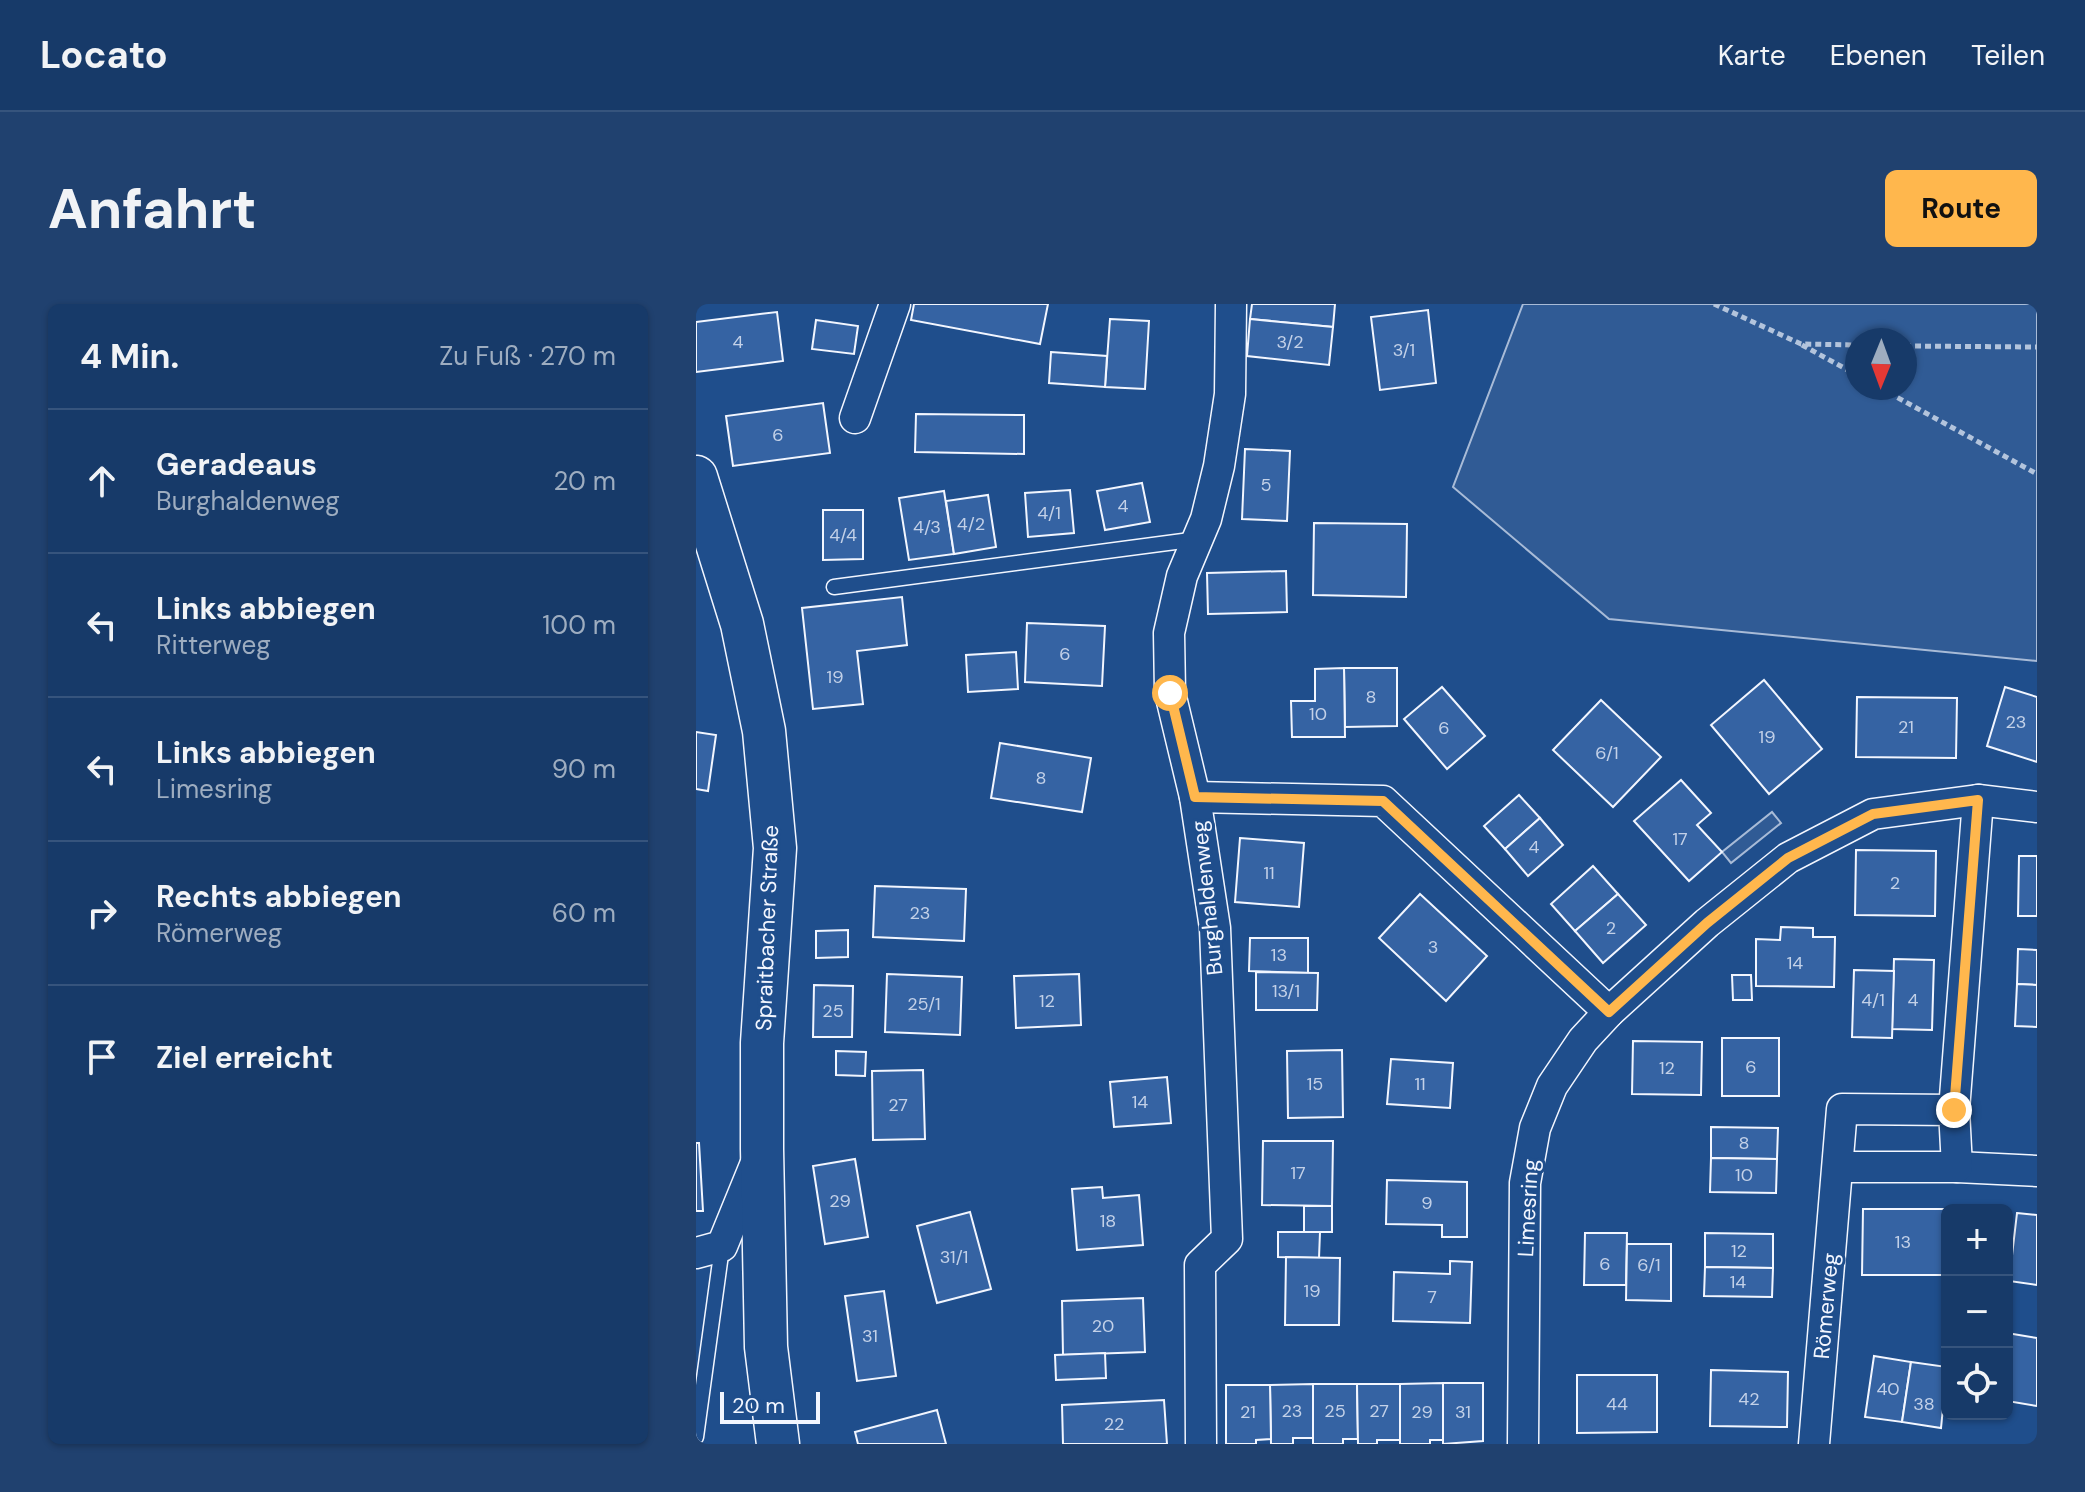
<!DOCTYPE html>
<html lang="de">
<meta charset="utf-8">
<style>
:root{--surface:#173a69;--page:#20416f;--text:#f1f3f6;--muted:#9eadc0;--line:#36547d;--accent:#ffb74d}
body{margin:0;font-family:"DM Sans",sans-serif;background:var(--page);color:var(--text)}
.controls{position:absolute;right:24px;bottom:24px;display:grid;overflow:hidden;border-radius:12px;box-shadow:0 2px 6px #0004}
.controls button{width:72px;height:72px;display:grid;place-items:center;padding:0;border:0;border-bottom:2px solid var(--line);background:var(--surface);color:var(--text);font:40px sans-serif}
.compass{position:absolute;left:1149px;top:24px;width:72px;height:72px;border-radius:50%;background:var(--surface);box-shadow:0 2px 6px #0004;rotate:181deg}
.scale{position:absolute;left:24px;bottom:20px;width:100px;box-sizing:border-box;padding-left:8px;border:4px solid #f2f6ff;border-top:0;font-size:22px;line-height:28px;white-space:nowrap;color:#f2f6ff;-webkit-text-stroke:6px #1f4e8c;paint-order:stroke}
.stop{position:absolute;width:24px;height:24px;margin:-18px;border:6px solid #ffb74d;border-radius:50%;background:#fff}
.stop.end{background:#ffb74d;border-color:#fff;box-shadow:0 2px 8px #0008}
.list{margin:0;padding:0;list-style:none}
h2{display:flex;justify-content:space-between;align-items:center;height:104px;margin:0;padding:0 32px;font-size:34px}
h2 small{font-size:26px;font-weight:400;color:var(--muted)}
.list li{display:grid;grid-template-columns:52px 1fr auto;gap:24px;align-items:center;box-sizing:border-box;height:144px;padding:0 32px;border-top:2px solid var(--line)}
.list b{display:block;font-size:30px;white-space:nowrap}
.list p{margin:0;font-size:26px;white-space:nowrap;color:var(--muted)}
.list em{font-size:26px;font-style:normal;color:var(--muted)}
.icon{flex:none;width:44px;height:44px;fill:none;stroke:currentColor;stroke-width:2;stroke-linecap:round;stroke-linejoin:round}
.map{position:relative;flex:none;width:1341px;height:1140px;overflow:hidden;border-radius:12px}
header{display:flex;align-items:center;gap:48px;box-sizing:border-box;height:112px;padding:0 40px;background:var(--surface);border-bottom:2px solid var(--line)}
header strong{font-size:38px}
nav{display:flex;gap:44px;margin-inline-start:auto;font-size:28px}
.intro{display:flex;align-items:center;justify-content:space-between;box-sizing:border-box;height:192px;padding:0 48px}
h1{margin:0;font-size:56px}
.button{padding:20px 36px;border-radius:12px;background:var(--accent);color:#111;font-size:28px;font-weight:700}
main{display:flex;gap:48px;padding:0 48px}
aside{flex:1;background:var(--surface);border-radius:12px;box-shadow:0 2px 6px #0004}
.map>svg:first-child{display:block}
.built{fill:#305b95;stroke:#a8bbd7;stroke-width:2;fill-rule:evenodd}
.building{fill:#3563a3;stroke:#f2f6ff;stroke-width:2}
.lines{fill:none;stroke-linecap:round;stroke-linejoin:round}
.lane-casing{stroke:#f2f6ff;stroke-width:17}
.street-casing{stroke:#f2f6ff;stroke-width:33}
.secondary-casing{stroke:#f2f6ff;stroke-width:45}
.path{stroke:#b3c4dc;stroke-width:5;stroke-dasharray:6 4;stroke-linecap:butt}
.lane{stroke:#1f4e8c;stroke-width:14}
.street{stroke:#1f4e8c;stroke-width:30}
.secondary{stroke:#1f4e8c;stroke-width:42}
.route{stroke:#ffb74d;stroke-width:10}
.labels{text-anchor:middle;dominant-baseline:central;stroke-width:6;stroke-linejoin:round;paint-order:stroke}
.number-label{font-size:18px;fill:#c3d1e8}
.street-label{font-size:22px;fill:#f2f6ff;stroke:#1f4e8c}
</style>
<header>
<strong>Locato</strong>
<nav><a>Karte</a><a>Ebenen</a><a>Teilen</a></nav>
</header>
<div class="intro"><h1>Anfahrt</h1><a class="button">Route</a></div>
<main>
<aside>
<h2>4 Min.<small>Zu Fuß · 270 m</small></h2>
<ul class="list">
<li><svg class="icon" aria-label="ahead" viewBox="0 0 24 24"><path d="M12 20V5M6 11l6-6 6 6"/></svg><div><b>Geradeaus</b><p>Burghaldenweg</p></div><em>20 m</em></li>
<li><svg class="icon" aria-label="left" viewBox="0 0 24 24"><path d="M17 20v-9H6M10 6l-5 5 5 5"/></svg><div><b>Links abbiegen</b><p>Ritterweg</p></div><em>100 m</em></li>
<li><svg class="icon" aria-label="left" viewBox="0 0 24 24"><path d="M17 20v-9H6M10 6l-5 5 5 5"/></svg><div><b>Links abbiegen</b><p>Limesring</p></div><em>90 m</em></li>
<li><svg class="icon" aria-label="right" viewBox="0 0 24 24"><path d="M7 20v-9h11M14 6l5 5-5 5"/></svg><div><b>Rechts abbiegen</b><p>Römerweg</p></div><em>60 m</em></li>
<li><svg class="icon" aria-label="arrive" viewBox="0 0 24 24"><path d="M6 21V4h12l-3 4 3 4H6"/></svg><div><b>Ziel erreicht</b></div></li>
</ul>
</aside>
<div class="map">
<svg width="1341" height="1140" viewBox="0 0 1341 1140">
<rect width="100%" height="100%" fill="#1f4e8c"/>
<g class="built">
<path d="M827 0H1341V357L913 315 757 183ZM1161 36H1209V84H1161Z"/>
<polygon points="1076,508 1085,519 1035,559 1026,548"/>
</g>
<g class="building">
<polygon points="218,0 352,0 344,40 215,16"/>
<polygon points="556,0 639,0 637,23 554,15"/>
<polygon points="732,6 740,79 684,86 675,13"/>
<polygon points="81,8 87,57 0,68 0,18"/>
<polygon points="414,15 453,17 449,85 409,83"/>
<polygon points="554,15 637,23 633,61 551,52"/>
<polygon points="120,16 162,22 158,50 116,45"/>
<polygon points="355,48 411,52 409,83 353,79"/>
<polygon points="127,99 134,149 37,162 30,112"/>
<polygon points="220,110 328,111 328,150 219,148"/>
<polygon points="549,145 594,147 591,217 546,215"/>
<polygon points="446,179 454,218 409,226 401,187"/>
<polygon points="374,186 378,229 332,233 329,189"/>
<polygon points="248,187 258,250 213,256 203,194"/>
<polygon points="292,191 300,243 258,250 250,197"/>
<polygon points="127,206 167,206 167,255 127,256"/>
<polygon points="618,219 711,220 710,293 617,291"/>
<polygon points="590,267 591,308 512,310 511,269"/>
<polygon points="206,293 211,341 161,347 167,400 117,405 106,304"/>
<polygon points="331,319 409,322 406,382 329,378"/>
<polygon points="320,348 322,385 272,388 270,351"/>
<polygon points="648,364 701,364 701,422 649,423"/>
<polygon points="648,364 649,433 596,433 595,397 619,397 619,365"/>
<polygon points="1068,376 1126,445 1073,490 1015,421"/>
<polygon points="746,383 789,432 751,465 708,415"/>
<polygon points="1309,383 1341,393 1341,458 1291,442"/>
<polygon points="1161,393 1261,394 1260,454 1160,453"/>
<polygon points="905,396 965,453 917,503 857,446"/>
<polygon points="0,428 20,431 12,487 0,485"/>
<polygon points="304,439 395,454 386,508 295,494"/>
<polygon points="985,476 1015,509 1001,521 1026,548 993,577 938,517"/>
<polygon points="823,491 844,514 809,545 788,522"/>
<polygon points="844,514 867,541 832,572 809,545"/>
<polygon points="544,534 608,539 603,603 539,598"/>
<polygon points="1160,546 1240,547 1239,612 1159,611"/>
<polygon points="1323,552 1341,552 1341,612 1322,612"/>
<polygon points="897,562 922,590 879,627 855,600"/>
<polygon points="179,582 270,585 268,637 177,633"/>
<polygon points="724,590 791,652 750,697 683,634"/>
<polygon points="922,590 950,621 907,659 879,627"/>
<polygon points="1085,623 1117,624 1117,633 1139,633 1138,683 1060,682 1060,635 1084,636"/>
<polygon points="152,626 152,653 120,654 120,627"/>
<polygon points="554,634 612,634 612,669 553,667"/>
<polygon points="1322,645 1341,646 1341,681 1321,680"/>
<polygon points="1198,655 1238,656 1236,726 1196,725"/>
<polygon points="1158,666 1198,667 1196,734 1156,733"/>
<polygon points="560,668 622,669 621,706 560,706"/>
<polygon points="191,670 266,673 264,731 189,728"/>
<polygon points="383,670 385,721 320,724 318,672"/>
<polygon points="1036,671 1055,671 1056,696 1037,696"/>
<polygon points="1321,680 1341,681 1341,723 1319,722"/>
<polygon points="118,681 157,682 156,733 117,733"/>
<rect x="1026" y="734" width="57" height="58"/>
<polygon points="937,737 1006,738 1005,791 936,790"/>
<polygon points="646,746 647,813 592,814 591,747"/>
<polygon points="140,747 170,748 169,772 140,771"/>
<polygon points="695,755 757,759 754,804 691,800"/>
<polygon points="227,766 229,835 177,836 176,767"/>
<polygon points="471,773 475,819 418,823 414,778"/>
<polygon points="1015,823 1082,824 1081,855 1015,854"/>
<polygon points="567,837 637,837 636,902 566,901"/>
<polygon points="0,839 3,839 7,907 0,907"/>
<polygon points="1015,854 1081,855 1080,889 1014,888"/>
<polygon points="159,855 172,933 129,940 117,862"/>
<polygon points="691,876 771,878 771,933 746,933 746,921 690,920"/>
<polygon points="406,883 407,894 443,891 447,941 381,946 376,885"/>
<rect x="608" y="902" width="28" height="26"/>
<polygon points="1167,905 1248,905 1247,971 1166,971"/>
<polygon points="274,908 295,985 241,999 221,922"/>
<polygon points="1321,909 1341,911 1341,981 1313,977"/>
<polygon points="582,928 624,928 623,954 582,953"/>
<polygon points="889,929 931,929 930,981 888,981"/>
<polygon points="1009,929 1077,930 1077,964 1009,963"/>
<polygon points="931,940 975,940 975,997 930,996"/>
<polygon points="590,953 644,954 643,1021 589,1021"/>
<polygon points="754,957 776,958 774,1019 697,1017 698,968 754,970"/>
<polygon points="1009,963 1077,964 1076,993 1008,992"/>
<polygon points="188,987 200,1072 161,1077 149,992"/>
<polygon points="447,994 449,1048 367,1051 366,997"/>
<polygon points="1311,1029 1341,1034 1341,1102 1311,1097"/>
<polygon points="409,1049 410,1074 360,1076 359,1051"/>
<polygon points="1178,1052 1215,1058 1206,1118 1169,1113"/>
<polygon points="1215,1058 1251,1063 1245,1124 1206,1118"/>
<polygon points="1015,1066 1092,1068 1091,1123 1014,1122"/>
<polygon points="881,1071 961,1071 961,1128 881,1129"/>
<polygon points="747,1079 747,1136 734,1136 734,1140 704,1140 704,1080"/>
<polygon points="747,1079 787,1079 787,1137 747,1140"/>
<polygon points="617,1080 617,1134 597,1134 597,1140 575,1140 574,1081"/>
<polygon points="617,1080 661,1080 662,1135 647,1135 647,1140 617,1140"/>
<polygon points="661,1080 704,1080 704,1136 681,1136 681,1140 662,1140"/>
<polygon points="530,1081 574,1081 575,1135 560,1136 560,1140 530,1140"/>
<polygon points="468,1096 471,1140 367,1140 366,1101"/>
<polygon points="241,1106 250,1140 162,1140 159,1128"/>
</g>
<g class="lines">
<defs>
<g id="lane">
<polyline points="138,283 502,235"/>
<polyline points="0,1133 26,943"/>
</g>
<g id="street">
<polyline points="159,114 199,0"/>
<polyline points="499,493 687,497 913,708"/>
<polyline points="1258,806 1282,496"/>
<polyline points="1261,863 1341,867"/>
<polyline points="0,949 26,942 62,854"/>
<polyline points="505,1140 504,961 531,935 519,624 499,493 474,389 473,329 486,272 510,215 523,162 534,90 535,0"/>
<polyline points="827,1140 829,879 839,824 856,782 887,736 913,708 1011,619 1092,554 1177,510 1282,496 1341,503"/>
<polyline points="1118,1140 1146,805 1258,806 1261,863 1142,863"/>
</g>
<polyline id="secondary" points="0,173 46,320 68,427 79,544 66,739 66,845 70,1043 82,1140"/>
</defs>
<use href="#lane" class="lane-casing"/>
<use href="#street" class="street-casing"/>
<use href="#secondary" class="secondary-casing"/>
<g class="path">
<polyline points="1018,0 1105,40 1161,41"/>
<polyline points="1106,41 1161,71"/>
<polyline points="1209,42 1341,43"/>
<polyline points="1184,84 1341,170"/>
</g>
<use href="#lane" class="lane"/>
<use href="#street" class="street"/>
<use href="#secondary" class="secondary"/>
</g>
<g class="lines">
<polyline class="route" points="474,389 499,493 687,497 913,708 1011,619 1092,554 1177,510 1282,496 1258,806"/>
</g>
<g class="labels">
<g class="number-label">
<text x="42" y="38">4</text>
<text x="594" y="38">3/2</text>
<text x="708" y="46">3/1</text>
<text x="82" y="131">6</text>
<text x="570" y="181">5</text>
<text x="427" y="202">4</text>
<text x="353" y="209">4/1</text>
<text x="275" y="220">4/2</text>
<text x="231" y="223">4/3</text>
<text x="147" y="231">4/4</text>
<text x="369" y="350">6</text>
<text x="139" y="373">19</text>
<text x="675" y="393">8</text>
<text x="622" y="410">10</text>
<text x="1320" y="418">23</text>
<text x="1210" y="423">21</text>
<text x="748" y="424">6</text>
<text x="1071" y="433">19</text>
<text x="911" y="449">6/1</text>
<text x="345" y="474">8</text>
<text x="984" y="535">17</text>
<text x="838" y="543">4</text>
<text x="573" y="569">11</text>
<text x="1199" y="579">2</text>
<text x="224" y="609">23</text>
<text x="915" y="624">2</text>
<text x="737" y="643">3</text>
<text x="583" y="651">13</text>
<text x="1099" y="659">14</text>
<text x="590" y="687">13/1</text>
<text x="1177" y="696">4/1</text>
<text x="1217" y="696">4</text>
<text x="351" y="697">12</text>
<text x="228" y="700">25/1</text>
<text x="137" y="707">25</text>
<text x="1055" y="763">6</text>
<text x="971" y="764">12</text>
<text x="619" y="780">15</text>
<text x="724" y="780">11</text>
<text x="444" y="798">14</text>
<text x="202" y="801">27</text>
<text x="1048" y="839">8</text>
<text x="602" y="869">17</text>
<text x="1048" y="871">10</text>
<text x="144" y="897">29</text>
<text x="731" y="899">9</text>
<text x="412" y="917">18</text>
<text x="1207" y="938">13</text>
<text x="1043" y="947">12</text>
<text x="258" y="953">31/1</text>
<text x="909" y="960">6</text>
<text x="953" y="961">6/1</text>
<text x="1042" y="978">14</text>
<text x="616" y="987">19</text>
<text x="736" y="993">7</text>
<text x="407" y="1022">20</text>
<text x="174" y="1032">31</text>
<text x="1192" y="1085">40</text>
<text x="1053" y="1095">42</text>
<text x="921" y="1100">44</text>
<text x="1228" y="1100">38</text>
<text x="596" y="1107">23</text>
<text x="639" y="1107">25</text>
<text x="683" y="1107">27</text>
<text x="552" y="1108">21</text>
<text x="726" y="1108">29</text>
<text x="767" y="1108">31</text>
<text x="418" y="1120">22</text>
</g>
<g class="street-label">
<text transform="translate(511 594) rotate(-96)">Burghaldenweg</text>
<text transform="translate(71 624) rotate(-88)">Spraitbacher Straße</text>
<text transform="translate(832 904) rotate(-87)">Limesring</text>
<text transform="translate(1130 1002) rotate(-85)">Römerweg</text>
</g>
</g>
</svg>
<div class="controls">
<button>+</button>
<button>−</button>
<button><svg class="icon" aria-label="locate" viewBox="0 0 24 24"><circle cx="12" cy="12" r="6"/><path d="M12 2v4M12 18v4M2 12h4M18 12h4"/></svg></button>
</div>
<svg class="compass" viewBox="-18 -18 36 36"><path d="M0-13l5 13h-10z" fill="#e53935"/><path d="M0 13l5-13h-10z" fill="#9eadc0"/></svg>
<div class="scale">20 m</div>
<div class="stop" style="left:474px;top:389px"></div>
<div class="stop end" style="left:1258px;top:806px"></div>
</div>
</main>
